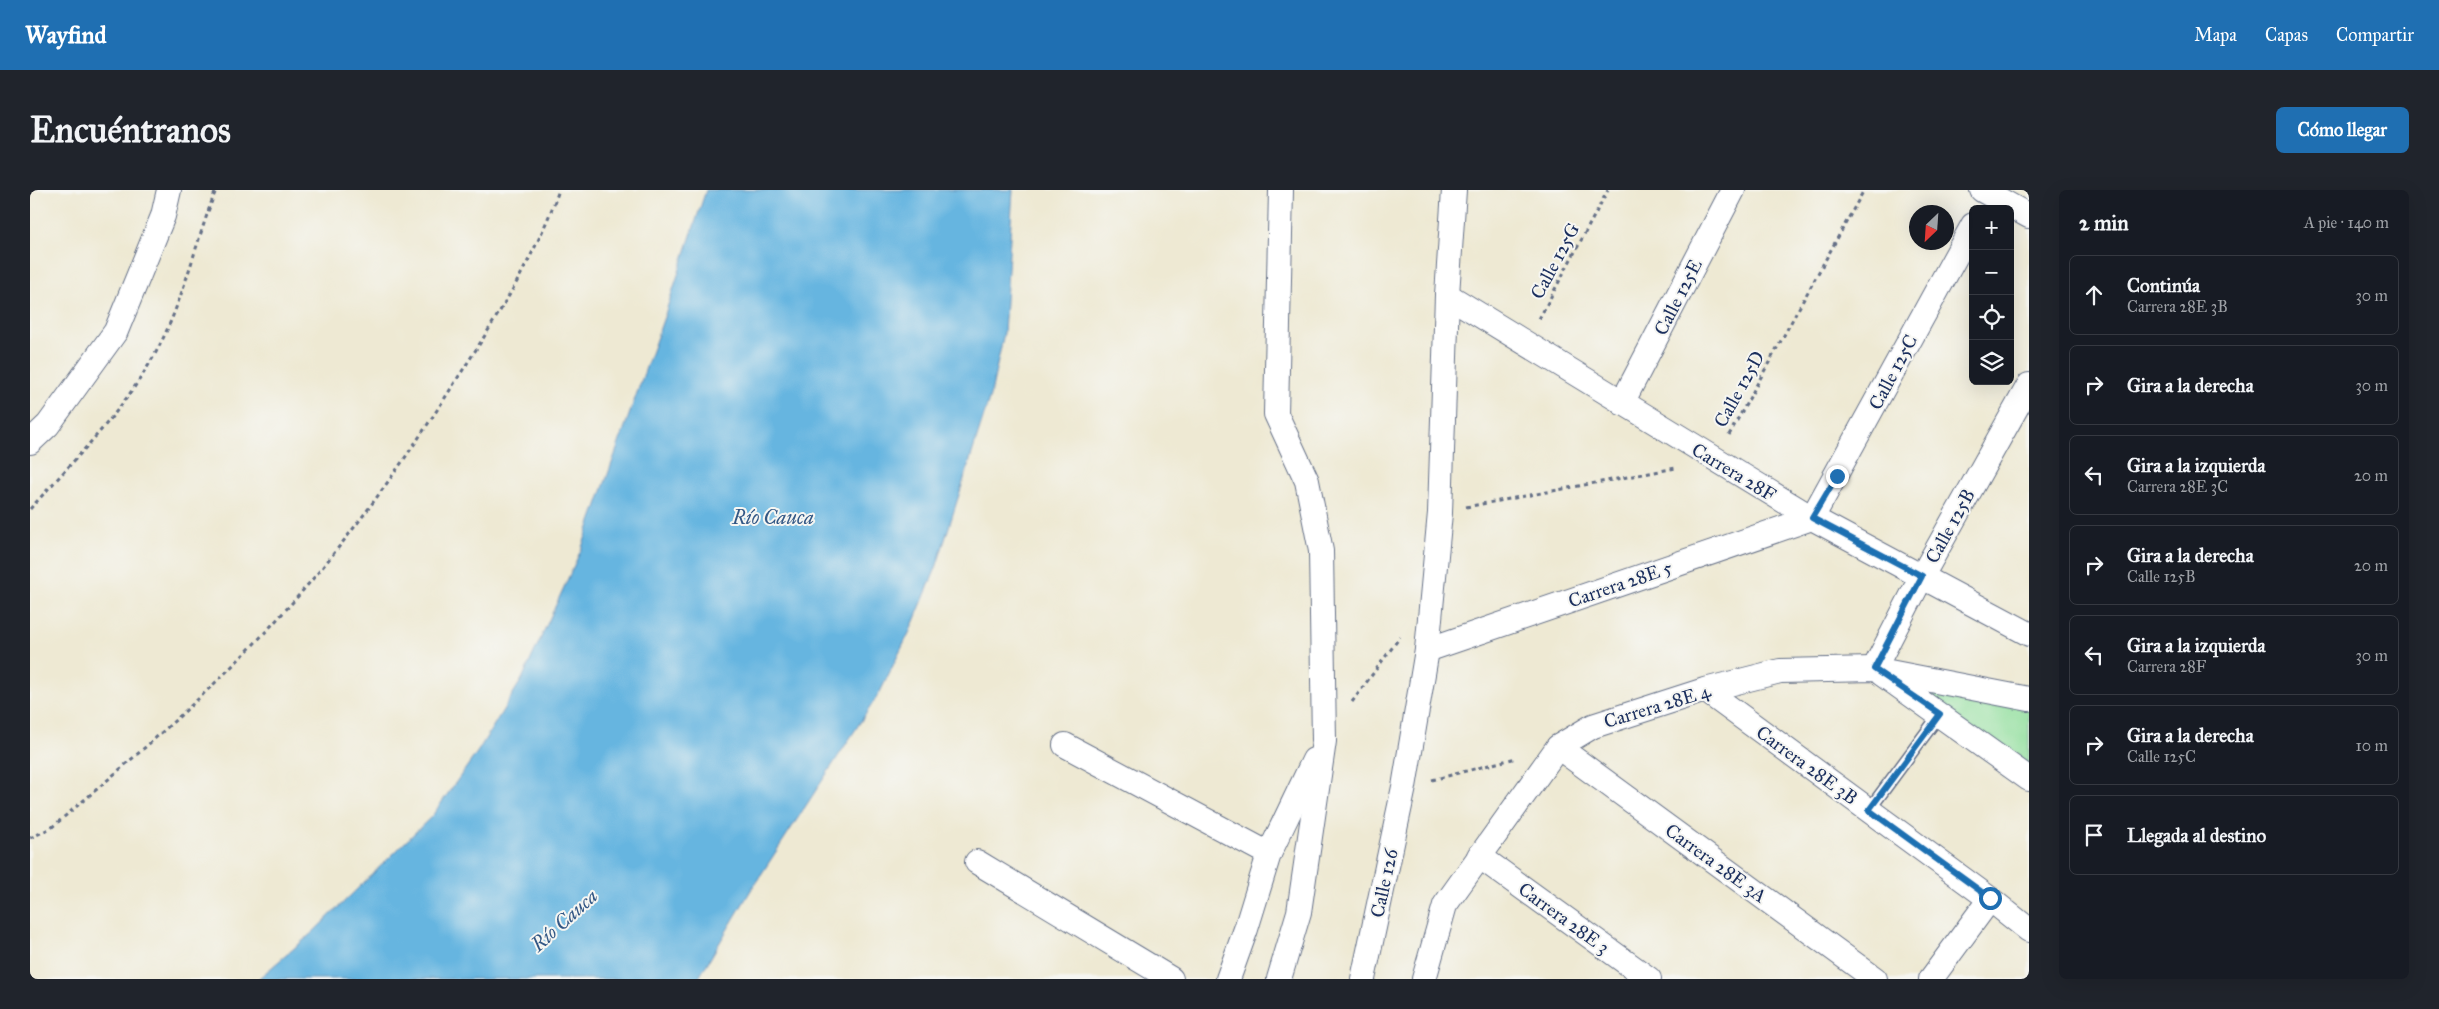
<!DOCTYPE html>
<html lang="es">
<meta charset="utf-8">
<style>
:root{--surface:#171b24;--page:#20242c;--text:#f1f3f6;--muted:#9ea1a6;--line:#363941;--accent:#1f6fb2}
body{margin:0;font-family:"IM FELL Great Primer",serif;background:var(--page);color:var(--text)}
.controls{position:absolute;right:15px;top:15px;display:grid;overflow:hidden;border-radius:8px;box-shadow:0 5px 20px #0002}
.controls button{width:45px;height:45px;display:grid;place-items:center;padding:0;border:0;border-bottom:1px solid var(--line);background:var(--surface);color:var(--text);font:25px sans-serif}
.compass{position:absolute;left:1879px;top:15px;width:45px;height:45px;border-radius:50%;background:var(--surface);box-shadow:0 5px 20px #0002;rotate:205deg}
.stop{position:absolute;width:15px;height:15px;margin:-11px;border:4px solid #1f6fb2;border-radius:50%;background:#fff}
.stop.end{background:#1f6fb2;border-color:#fff;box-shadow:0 1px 5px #0008}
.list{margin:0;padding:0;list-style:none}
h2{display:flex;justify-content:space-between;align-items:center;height:65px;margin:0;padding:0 20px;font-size:21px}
h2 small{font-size:16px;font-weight:400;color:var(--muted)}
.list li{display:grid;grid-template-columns:32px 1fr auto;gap:15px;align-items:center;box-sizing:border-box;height:80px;margin:0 10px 10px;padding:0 10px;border:1px solid var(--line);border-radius:8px}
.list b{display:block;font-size:19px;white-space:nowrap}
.list p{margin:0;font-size:16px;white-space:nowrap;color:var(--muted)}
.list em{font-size:16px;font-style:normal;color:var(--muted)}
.icon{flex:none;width:28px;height:28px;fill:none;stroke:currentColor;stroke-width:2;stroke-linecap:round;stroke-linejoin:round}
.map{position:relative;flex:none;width:1999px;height:789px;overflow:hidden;border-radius:8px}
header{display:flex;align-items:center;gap:30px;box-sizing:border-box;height:70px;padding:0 25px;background:var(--accent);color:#fff}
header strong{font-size:24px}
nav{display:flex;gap:28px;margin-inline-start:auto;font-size:18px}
.intro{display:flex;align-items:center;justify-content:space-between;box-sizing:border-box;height:120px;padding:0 30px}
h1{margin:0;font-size:35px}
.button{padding:12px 22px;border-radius:8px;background:var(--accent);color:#fff;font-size:18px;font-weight:700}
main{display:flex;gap:30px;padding:0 30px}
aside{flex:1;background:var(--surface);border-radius:8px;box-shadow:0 5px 20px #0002}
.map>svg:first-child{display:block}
.green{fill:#91df9d;stroke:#56877e}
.water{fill:#66b5e0;stroke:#40729f}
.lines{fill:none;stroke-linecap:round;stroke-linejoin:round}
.lane-casing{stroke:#657087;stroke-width:14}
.street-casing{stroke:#657087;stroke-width:26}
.path{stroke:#657087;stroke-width:3;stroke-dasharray:4 4;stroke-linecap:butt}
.lane{stroke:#fff;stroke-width:11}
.street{stroke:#fff;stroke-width:24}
.route{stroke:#1f6fb2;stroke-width:6}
.labels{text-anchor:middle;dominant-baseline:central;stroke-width:4;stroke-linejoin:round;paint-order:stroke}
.street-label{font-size:19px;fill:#1b2f5e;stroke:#f6f6f2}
.water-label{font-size:20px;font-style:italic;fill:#325785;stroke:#f6f6f2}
</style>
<header>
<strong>Wayfind</strong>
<nav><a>Mapa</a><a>Capas</a><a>Compartir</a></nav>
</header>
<div class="intro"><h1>Encuéntranos</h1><a class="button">Cómo llegar</a></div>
<main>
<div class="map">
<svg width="1999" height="789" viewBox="0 0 1999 789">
<rect width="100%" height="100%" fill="#f6f6f2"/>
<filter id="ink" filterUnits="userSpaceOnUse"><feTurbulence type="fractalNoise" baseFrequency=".02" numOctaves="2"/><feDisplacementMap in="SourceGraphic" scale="10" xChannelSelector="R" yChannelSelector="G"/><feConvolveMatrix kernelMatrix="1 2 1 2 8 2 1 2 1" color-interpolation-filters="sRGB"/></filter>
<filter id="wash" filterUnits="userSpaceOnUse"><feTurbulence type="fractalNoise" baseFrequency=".0096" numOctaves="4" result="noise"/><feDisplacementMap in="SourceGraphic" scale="20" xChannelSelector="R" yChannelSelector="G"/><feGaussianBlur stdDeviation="1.12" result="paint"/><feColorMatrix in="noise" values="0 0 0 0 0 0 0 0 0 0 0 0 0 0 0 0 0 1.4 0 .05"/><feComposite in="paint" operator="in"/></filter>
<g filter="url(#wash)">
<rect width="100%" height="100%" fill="#eee9d3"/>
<polygon class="green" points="1844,479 1999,509 1999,589"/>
<polygon class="water" points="676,0 983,0 974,143 961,203 906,378 880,441 850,502 721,700 668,789 228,789 282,743 402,626 448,561 492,489 551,360 634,127"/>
</g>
<g filter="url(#ink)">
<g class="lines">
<defs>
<polyline id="lane" points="1839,620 1910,524"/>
<g id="street">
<polyline points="1952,0 1999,26"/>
<polyline points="1417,105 1782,328 1999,444"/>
<polyline points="1592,213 1703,0"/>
<polyline points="0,252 18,235 86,141 133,26 139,0"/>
<polyline points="1397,460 1782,328 1943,35"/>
<polyline points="1844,479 1892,386 1999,195"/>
<polyline points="1852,484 1999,589"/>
<polyline points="1675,500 1960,709 1999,740"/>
<polyline points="1035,555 1239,664"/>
<polyline points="1528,557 1845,789"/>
<polyline points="1449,666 1619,789"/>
<polyline points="947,672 1141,789"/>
<polyline points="1198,789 1216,739 1239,664 1284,570"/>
<polyline points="1249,789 1269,722 1294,551 1291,361 1277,291 1246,224 1251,0"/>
<polyline points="1333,789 1374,597 1397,460 1410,323 1417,105 1424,0"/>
<polyline points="1394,789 1415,715 1528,557 1563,536 1675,500 1750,481 1844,479 1999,509"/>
<polyline points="1901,789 1960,709"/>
</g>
</defs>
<use href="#lane" class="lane-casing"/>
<use href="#street" class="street-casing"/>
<g class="path">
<polyline points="1509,129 1578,0"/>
<polyline points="1699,245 1834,0"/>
<polyline points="1436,317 1646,278"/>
<path d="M0 319C42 272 89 226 121 171 152 119 164 56 186 0"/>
<polyline points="1322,512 1370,447"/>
<polyline points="1402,590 1486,568"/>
<path d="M0 648 21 638C97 574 173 509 241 436 311 361 372 276 427 189 466 129 505 68 529 0"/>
</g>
<use href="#lane" class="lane"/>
<use href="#street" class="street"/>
</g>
</g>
<g class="lines" filter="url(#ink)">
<polyline class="route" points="1807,286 1782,328 1892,386 1844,479 1910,524 1839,620 1960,708"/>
</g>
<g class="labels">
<g class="street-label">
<text transform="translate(1525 71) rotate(-62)">Calle 125G</text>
<text transform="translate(1648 107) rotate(-63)">Calle 125E</text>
<text transform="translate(1863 182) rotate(-62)">Calle 125C</text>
<text transform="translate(1709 199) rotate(-61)">Calle 125D</text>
<text transform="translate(1704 282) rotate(31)">Carrera 28F</text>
<text transform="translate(1920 336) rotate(-61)">Calle 125B</text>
<text transform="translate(1590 394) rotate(-19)">Carrera 28E 5</text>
<text transform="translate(1627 516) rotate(-17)">Carrera 28E 4</text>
<text transform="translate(1777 575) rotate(36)">Carrera 28E 3B</text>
<text transform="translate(1686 673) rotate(36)">Carrera 28E 3A</text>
<text transform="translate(1354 693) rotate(-78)">Calle 126</text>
<text transform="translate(1534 728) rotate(36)">Carrera 28E 3</text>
</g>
<g class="water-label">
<text x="743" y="327">Río Cauca</text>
<text transform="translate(534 730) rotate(-42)">Río Cauca</text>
</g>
</g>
</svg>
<div class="controls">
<button>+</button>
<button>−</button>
<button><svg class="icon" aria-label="locate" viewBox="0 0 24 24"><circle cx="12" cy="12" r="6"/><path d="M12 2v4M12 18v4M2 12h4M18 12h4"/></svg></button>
<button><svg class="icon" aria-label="layers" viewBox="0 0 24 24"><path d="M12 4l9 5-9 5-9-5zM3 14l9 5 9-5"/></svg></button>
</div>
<svg class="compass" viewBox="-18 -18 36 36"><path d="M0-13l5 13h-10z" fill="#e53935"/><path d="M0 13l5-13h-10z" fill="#9ea1a6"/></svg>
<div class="stop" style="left:1960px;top:708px"></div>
<div class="stop end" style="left:1807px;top:286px"></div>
</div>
<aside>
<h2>2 min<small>A pie · 140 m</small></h2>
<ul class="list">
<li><svg class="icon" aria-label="ahead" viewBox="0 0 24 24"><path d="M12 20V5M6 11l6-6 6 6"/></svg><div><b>Continúa</b><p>Carrera 28E 3B</p></div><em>30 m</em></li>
<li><svg class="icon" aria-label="right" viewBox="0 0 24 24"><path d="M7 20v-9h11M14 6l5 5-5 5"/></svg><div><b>Gira a la derecha</b></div><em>30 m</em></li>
<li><svg class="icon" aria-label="left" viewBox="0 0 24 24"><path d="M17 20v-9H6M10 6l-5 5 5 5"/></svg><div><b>Gira a la izquierda</b><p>Carrera 28E 3C</p></div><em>20 m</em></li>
<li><svg class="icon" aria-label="right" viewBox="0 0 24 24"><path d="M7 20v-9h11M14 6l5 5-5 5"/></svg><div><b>Gira a la derecha</b><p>Calle 125B</p></div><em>20 m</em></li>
<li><svg class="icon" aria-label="left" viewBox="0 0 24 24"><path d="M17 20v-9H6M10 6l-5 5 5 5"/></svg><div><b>Gira a la izquierda</b><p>Carrera 28F</p></div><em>30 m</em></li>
<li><svg class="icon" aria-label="right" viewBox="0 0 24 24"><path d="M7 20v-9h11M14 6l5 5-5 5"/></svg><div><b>Gira a la derecha</b><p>Calle 125C</p></div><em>10 m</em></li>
<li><svg class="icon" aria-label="arrive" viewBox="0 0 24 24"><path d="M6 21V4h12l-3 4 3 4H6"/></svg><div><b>Llegada al destino</b></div></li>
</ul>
</aside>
</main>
